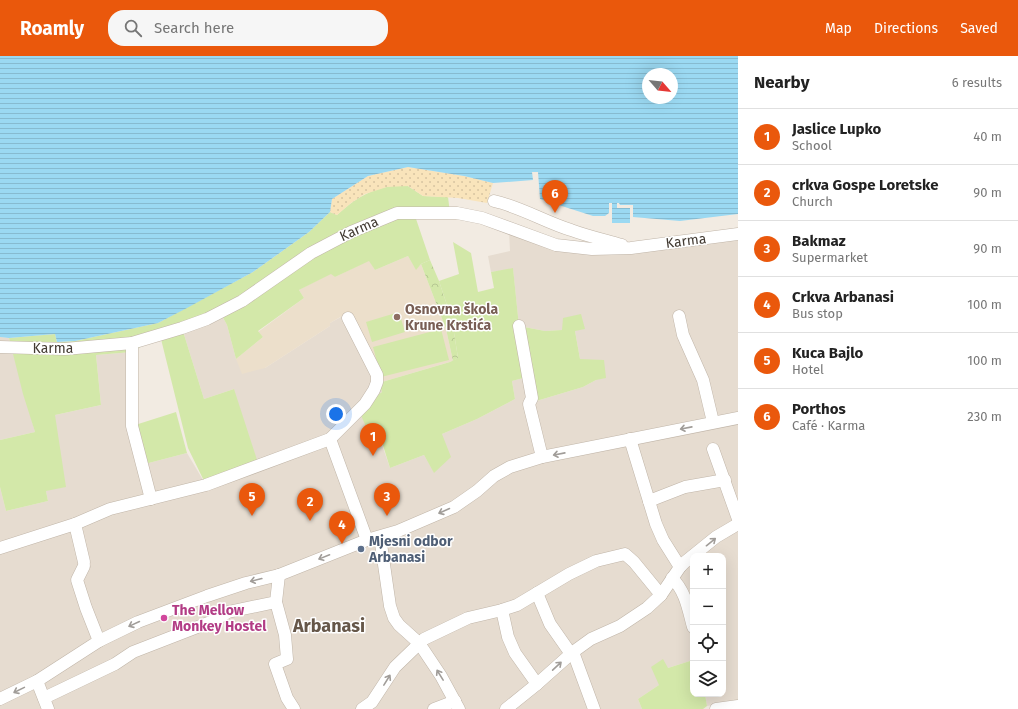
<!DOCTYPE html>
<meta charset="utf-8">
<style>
:root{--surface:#fff;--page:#f6f6f6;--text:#222;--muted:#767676;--line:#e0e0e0;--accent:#ea580c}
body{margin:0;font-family:"Fira Sans",sans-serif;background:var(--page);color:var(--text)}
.controls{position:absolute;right:12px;bottom:12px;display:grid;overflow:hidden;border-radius:8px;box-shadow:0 4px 16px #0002}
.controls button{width:36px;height:36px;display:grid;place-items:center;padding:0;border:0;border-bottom:1px solid var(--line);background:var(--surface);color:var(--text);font:20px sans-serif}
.compass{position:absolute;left:642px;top:12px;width:36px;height:36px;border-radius:50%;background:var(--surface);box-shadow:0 4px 16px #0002;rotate:118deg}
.you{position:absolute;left:336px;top:358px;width:14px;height:14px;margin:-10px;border:3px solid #fff;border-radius:50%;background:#1a73e8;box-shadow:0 0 0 6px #1a73e833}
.badge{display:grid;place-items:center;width:26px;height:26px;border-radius:50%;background:var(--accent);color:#fff;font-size:13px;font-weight:700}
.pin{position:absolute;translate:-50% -33px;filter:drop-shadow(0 1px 2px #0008)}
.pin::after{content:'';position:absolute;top:21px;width:14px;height:12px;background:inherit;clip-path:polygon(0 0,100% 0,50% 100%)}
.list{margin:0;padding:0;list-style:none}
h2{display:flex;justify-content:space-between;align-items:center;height:52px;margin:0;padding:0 16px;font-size:17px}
h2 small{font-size:13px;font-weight:400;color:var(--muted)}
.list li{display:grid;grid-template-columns:26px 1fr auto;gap:12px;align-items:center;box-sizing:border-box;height:56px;padding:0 16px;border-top:1px solid var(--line)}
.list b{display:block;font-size:15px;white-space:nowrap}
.list p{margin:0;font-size:13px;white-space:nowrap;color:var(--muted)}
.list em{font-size:13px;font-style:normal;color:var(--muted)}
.icon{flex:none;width:22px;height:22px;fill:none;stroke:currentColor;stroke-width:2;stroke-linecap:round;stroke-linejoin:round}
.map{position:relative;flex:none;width:738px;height:653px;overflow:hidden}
header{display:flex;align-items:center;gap:24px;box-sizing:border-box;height:56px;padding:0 20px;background:var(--accent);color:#fff}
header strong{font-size:19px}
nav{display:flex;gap:22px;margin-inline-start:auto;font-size:14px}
.search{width:280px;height:36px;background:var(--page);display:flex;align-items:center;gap:10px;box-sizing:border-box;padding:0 14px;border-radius:16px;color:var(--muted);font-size:15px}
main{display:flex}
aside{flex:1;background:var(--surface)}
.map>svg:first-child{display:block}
.residential{fill:#e6dcd0}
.education{fill:#ecdfcb}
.green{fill:#d3e8a9}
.forest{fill:url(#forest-crowns)}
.sand{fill:url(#sand-dots)}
.water{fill:url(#water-rules);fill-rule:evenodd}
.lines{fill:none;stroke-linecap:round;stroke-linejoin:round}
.minor-casing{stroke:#c0b5a8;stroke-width:13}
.minor{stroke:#fff;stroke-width:12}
.oneway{stroke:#a19d99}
.education-dot{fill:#8d6e63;stroke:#fff;stroke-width:1.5}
.service-dot{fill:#5c6f8a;stroke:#fff;stroke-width:1.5}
.hotel-dot{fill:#d1479c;stroke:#fff;stroke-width:1.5}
.labels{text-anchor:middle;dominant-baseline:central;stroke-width:3;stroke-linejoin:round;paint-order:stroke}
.street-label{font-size:14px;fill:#433b33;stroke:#fff}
.education-label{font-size:14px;font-weight:bold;fill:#785e54;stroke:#fff;text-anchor:start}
.service-label{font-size:14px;font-weight:bold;fill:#4e5e75;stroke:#fff;text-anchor:start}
.hotel-label{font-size:14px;font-weight:bold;fill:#b23c85;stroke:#fff;text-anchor:start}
.district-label{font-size:18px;font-weight:bold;fill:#665749;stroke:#fff}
</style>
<header>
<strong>Roamly</strong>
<div class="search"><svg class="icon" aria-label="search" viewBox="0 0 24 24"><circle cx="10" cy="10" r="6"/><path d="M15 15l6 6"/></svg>Search here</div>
<nav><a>Map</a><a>Directions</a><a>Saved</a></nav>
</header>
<main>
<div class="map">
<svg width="738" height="653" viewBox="0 0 738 653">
<defs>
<pattern id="forest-crowns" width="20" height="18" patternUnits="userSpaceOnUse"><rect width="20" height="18" fill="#d3e8a9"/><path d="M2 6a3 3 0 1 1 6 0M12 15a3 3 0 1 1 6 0" fill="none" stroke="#b6c892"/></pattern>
<pattern id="sand-dots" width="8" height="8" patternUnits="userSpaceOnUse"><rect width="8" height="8" fill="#f9e4bb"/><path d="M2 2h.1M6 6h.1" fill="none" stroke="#d7c4a1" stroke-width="1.8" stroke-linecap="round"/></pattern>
<pattern id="water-rules" width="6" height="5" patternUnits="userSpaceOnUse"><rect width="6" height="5" fill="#9bd9f2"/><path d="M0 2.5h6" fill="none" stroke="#87bbd0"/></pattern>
</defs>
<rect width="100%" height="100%" fill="#f2ebe2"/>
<g class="residential">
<polygon points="509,175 553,184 630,192 738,175 738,644 707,650 705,638 723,638 723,500 693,500 693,604 668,612 659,629 638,643 642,653 0,653 0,431 6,455 48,445 46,435 55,359 101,349 96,299 132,296 141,409 187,397 206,429 234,333 204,343 182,272 220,256 227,269 236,303 265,312 330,270 330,267 350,256 382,326 382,336 365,348 380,383 390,412 424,399 434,416 442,378 477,363 515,343 512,325 527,321 533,346 583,331 596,324 580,303 575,275 562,274 545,275 519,270 513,213 491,216 488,200 510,195"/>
<polygon points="0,281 9,282 35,376 0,384"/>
</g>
<polygon class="education" points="408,200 416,213 421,208 446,273 453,305 382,326 349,256 330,267 330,270 265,312 242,318 236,303 263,281 258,276 304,242 299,234 331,217 335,221 369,204 375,214"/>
<g class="green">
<path d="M408 130 423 140 448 141 450 157H414L430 204 421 208 416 214 408 200 375 214 369 205 335 221 331 218 299 234 304 242 258 275 263 281 236 303 227 269 220 256 182 272 204 343 234 333 259 410 206 429 188 392 160 279 132 296 96 299 101 349 55 359 66 431 46 435 48 445 6 455 0 431V384L35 376 23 338 9 282 55 278 57 286 75 285 158 267 253 216 309 176 330 156 337 159C352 145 367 135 386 131 393 129 401 130 408 130Z"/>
<polygon points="453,186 471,197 478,236 494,232 491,216 513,212 519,270 545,275 562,274 563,262 581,258 585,273 575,275 580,303 604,304 606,322 596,324 583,331 533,346 527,321 512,325 515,343 477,363 442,378 451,401 434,417 424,399 390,412 381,383 372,384 359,355 365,348 382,336 380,330 383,329 382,326 450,306 458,302 452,264 439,225 459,218"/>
<polygon points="399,256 405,276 372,286 366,266"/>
<polygon points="441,273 449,304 381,321 373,291"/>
<polygon points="176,356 187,397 141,409 132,370"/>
<polygon points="663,603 668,612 693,604 693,638 705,638 707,650 703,653 642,653 638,643 659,629 651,611"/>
</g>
<polygon class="forest" points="430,204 439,225 452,264 458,302 453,305 446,273 421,208"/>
<polygon class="sand" points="408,111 464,120 493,127 487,147 458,142 423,140 408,130 387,131 365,138 351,147 337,159 330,156 332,143 368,120"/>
<path class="water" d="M0 0H738V158L680 165 633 161V149H620L619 147H617V152H630V167H612V147H609V157L605 160H593L540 143 538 116H532L533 124 493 127 464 120 408 111 368 120 332 143 330 156 309 176 253 216 187 252 158 267 75 285 57 286 55 278 9 282 0 281ZM648 18H672V42H648Z"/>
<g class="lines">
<defs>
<g id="minor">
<path d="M494 145C521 151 545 166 571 174 587 180 605 184 622 189"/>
<polyline points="679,260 683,279 703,324 713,366"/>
<polyline points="519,270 532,342 529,348 542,401"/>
<polyline points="132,287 132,370 151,443"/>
<polyline points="0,291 65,293 132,287 182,272 207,263 242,245 311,197 351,176 397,157 457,157 482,162 556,189 592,193 631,192 738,178"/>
<polyline points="330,383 367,484"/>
<polyline points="630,383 656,468 663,484 680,511"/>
<polyline points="713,393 738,463"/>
<polyline points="649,445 685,431 725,424"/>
<polyline points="75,468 84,506"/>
<polyline points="380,481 390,550 394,562 399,569 419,587 441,620 459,653"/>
<polyline points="0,492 75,468 110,453 206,429 330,383 365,348 374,334 377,326 377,319 348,262"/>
<polyline points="84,510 77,524 86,552 99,585"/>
<path d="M672 522C686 536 688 553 693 571"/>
<polyline points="537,537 550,568 571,598"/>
<polyline points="276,546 285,579 287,603 275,608 287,642 294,653"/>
<polyline points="502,554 508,581 515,597 537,628"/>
<polyline points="573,596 594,653"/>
<polyline points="37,625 48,653"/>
<polyline points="44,642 115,608 133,596 213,565 228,556 276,546 279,519"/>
<polyline points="0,643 37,625 99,585 138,566 207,540 246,527 279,519 367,484 398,475 454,451 477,435 494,420 510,411 542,401 738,362"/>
<polyline points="362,653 372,646 395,611 424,583 468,562 502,554 517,549 569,518 596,505 625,498 634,506 661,539"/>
<polyline points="434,653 455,645"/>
<polyline points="506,653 537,628 573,596 591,583 620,570 647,552 661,539 680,511 685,506 716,481 738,468"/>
<polyline points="716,653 738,650"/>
</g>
</defs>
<use href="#minor" class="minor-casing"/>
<use href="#minor" class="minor"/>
</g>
<defs><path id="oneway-shaft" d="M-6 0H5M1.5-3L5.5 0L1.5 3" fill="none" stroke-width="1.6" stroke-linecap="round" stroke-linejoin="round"/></defs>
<g class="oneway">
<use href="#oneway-shaft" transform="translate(686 372) rotate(169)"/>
<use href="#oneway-shaft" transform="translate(559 398) rotate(169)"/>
<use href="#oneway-shaft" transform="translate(444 455) rotate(156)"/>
<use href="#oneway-shaft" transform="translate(711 486) rotate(-39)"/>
<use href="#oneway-shaft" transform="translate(324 501) rotate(158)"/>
<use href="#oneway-shaft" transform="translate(256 524) rotate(166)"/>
<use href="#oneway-shaft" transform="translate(134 568) rotate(155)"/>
<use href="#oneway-shaft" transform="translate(557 610) rotate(-43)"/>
<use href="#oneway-shaft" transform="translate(440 619) rotate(-122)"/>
<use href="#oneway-shaft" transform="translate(387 624) rotate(-58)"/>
<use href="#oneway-shaft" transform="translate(19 634) rotate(154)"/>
</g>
<circle class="education-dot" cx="397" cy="261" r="4"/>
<circle class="service-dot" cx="361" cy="493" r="4"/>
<circle class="hotel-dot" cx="164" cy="562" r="4"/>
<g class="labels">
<g class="street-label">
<text transform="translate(359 173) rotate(-24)">Karma</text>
<text transform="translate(686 185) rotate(-7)">Karma</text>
<text x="53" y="292">Karma</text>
</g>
<g class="education-label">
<text x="405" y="253">Osnovna škola<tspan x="405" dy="16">Krune Krstića</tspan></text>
</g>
<g class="service-label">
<text x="369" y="485">Mjesni odbor<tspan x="369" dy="16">Arbanasi</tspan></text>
</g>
<g class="hotel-label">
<text x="172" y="554">The Mellow<tspan x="172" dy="16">Monkey Hostel</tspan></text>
</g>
<g class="district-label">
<text x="329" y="570">Arbanasi</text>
</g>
</g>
</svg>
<div class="controls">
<button>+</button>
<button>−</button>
<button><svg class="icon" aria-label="locate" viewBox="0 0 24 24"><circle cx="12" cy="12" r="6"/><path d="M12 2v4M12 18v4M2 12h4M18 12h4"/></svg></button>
<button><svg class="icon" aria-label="layers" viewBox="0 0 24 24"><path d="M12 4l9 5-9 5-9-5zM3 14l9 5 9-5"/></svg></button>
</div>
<svg class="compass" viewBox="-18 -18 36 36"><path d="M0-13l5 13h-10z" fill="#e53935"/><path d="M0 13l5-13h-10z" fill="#767676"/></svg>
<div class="you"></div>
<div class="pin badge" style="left:373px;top:400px">1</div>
<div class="pin badge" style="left:310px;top:465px">2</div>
<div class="pin badge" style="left:387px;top:460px">3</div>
<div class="pin badge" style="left:342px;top:488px">4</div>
<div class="pin badge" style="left:252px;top:460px">5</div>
<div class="pin badge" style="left:555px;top:157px">6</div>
</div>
<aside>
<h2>Nearby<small>6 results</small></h2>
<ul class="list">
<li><span class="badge">1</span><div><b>Jaslice Lupko</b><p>School</p></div><em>40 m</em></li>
<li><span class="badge">2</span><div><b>crkva Gospe Loretske</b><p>Church</p></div><em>90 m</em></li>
<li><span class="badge">3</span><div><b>Bakmaz</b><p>Supermarket</p></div><em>90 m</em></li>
<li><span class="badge">4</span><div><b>Crkva Arbanasi</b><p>Bus stop</p></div><em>100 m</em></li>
<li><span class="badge">5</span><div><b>Kuca Bajlo</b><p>Hotel</p></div><em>100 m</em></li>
<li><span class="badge">6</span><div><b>Porthos</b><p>Café · Karma</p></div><em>230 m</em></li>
</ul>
</aside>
</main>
